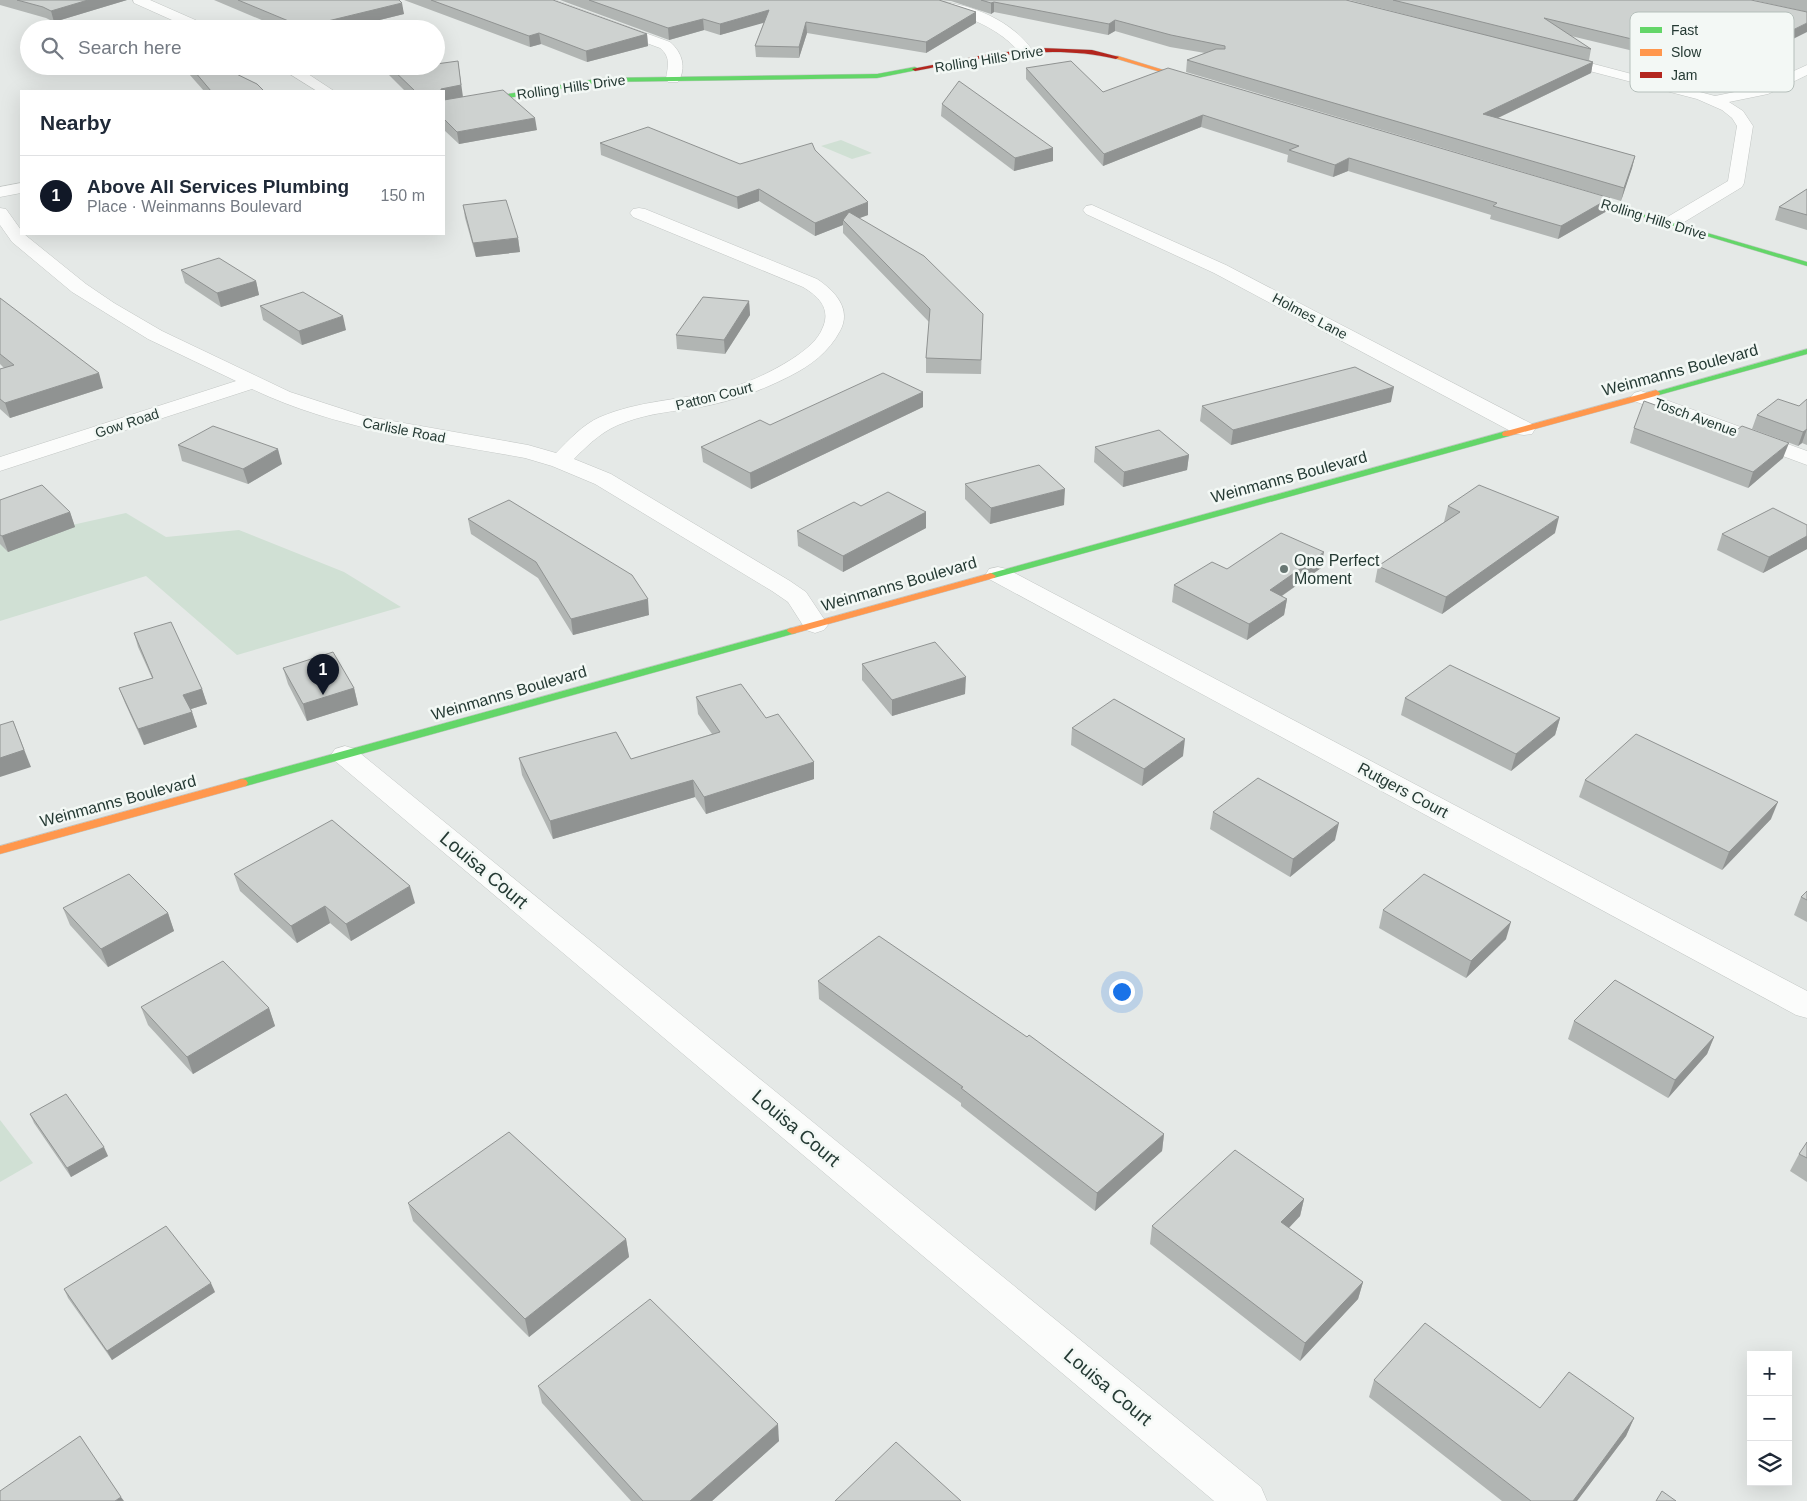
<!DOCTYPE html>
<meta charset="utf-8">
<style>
:root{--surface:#fff;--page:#f2f2f3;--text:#1f2937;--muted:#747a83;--line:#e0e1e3;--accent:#111827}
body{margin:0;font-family:Helvetica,sans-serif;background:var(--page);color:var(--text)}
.controls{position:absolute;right:15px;bottom:15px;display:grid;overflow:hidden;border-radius:0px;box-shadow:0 5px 20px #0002}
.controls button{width:45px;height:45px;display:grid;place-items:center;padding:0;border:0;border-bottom:1px solid var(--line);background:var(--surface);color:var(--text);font:25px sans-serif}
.you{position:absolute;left:1121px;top:991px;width:18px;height:18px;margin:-12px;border:4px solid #fff;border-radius:50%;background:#1a73e8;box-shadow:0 0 0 8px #1a73e833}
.badge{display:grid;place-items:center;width:32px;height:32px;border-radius:50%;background:var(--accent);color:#fff;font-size:16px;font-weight:700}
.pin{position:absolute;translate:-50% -41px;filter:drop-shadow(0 1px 2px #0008)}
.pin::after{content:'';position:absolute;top:26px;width:18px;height:15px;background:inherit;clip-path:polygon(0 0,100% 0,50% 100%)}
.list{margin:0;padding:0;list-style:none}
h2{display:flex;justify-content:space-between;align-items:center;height:65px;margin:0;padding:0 20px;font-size:21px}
h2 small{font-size:16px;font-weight:400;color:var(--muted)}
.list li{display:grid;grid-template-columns:32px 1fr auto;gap:15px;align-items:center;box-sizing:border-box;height:80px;padding:0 20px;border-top:1px solid var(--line)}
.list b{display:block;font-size:19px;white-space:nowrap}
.list p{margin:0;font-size:16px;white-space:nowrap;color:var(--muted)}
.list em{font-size:16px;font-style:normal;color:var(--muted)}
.icon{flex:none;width:28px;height:28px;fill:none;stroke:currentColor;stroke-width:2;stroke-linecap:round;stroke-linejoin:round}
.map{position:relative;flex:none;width:1807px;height:1501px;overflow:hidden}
.search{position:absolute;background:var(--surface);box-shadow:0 5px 20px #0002;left:20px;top:20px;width:425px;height:55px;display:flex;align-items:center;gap:12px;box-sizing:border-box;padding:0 18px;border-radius:28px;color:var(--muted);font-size:19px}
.panel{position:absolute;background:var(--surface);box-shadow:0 5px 20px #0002;left:20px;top:90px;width:425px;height:145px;border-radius:0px}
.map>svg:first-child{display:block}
.green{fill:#d0e0d4}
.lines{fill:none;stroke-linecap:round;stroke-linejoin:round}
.street-casing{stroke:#c2c6c4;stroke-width:1}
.fast-casing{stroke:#c1c6c4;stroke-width:1}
.slow-casing{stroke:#c1c6c4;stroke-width:1}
.jam-casing{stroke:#c1c6c4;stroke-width:1}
.street{fill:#fbfcfb;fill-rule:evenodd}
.fast{fill:#63d668;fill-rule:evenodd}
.slow{fill:#ff974d;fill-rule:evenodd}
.jam{fill:#b3261e;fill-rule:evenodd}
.wall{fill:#b1b5b3}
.shaded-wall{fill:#909392}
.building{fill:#ced2d0;stroke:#909392}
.poi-dot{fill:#687773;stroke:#f3f8f5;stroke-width:2}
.labels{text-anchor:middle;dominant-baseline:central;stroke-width:5;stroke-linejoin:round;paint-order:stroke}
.far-street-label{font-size:14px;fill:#253a34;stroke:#f3f8f5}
.street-label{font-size:16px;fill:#253a34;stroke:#f3f8f5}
.poi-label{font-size:16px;fill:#253a34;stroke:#f3f8f5;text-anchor:start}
.near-street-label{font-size:19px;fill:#253a34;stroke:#f3f8f5}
.key{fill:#f3f8f5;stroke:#b5bfbb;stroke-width:1}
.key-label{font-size:14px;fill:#253a34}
</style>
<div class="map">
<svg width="1807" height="1501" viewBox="0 0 1807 1501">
<rect width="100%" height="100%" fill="#e5e9e7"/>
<g class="green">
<polygon points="841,140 872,153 852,159 821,146"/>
<polygon points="126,513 166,537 239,530 344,572 401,607 237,655 146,576 0,621 0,541"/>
<polygon points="0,1120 33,1163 0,1182"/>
</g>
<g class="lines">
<defs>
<g id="street">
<polygon points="133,0 150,0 209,26 211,29 192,29 134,3"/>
<path d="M537 0H555L670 42C682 52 687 68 678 82H668L666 79C668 66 671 57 660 48L538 3Z"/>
<path d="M920 0C960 0 1009 16 1033 51L1031 54H1021C995 23 959 14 921 3Z"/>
<polygon points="1556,54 1715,96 1759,87 1807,65 1807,75 1768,94 1729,102 1743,111 1753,126 1744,183 1742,187 1676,227 1670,228 1664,227 1661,223 1664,219 1728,181 1737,126 1732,118 1722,110 1697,99 1551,61 1549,58 1551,55"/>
<polygon points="277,66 296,66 334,91 317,91"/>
<polygon points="21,183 21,193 0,197 0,187"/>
<polygon points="1092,205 1226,265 1532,424 1535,429 1532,434 1524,435 1516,434 1214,273 1086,214 1083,210 1086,206"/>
<path d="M0 208 6 209 21 230V234H24L86 284 114 303 162 331 290 392 364 416 528 445 556 453C569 440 582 425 600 417 637 401 679 400 719 391 744 385 770 373 792 359 804 351 818 341 823 327 831 308 818 296 803 287L633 217 630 213 633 209 639 208 645 209 817 279C835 291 852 309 840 331 829 352 810 366 790 376 761 391 732 401 701 407 676 411 650 413 626 422 604 429 590 443 574 459L611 474 790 581 806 592 828 625 824 630 815 633 806 630 788 602 772 591 595 484 552 466 525 458C433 441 338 430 252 389L0 471V457L236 381 148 339 72 292 12 242 0 225Z"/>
<polygon points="1641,391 1807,451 1807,465 1634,401 1631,397 1634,393"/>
<polygon points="998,567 1007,569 1807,991 1807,1018 1796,1015 989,579 986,574 989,569"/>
<polygon points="345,746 355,749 1261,1487 1267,1501 1214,1501 335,761 331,755 335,749"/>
</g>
<g id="fast">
<polygon points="915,67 917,68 917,70 877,78 601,82 444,109 444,105 601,78 877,74"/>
<polygon points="1570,193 1807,262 1807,266 1570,195"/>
<polygon points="1807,349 1807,354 1659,395 1656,396 1652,393"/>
<polygon points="1506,431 1510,434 1509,436 994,578 988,578 986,576 988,574"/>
<polygon points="792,628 797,631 796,633 246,786 238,786 236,783 238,780"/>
</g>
<g id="slow">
<polygon points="1114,56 1118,56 1199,81 1194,82 1114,58"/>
<polygon points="1656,390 1660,393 1659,395 1509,436 1503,436 1502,434 1503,432"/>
<polygon points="991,573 996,576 994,578 796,633 792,634 787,631 788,629"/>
<polygon points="242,779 246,780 248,783 246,786 0,854 0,846"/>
</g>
<path id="jam" d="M1041 48 1092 50 1119 57 1116 59C1046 43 984 58 915 71L912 69 989 54Z"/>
</defs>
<use href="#street" class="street-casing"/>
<use href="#fast" class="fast-casing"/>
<use href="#slow" class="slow-casing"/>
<use href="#jam" class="jam-casing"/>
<use href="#street" class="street"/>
<use href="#fast" class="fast"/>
<use href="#slow" class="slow"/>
<use href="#jam" class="jam"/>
</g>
<g class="wall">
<polygon points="0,0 127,0 54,22 46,18 0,5"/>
<polygon points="214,0 399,0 404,14 343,29 283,29"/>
<polygon points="404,0 553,0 647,34 648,46 587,62 541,44 530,47"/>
<polygon points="560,0 939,0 976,12 976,23 926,53 807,33 799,58 756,57 755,46 764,22 720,35 704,30 669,40"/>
<polygon points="939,0 1346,0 1485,35 1349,0 1751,0 1725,73 1571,36 1591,49 1589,60 1593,62 1591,73 1498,118 1635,156 1632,168 1621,201 1186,72 1187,60 1205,53 1170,47 1115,31 1108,35 994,12 991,14 951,1"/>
<polygon points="1753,0 1807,0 1807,12"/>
<polygon points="182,66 220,66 264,91 204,91"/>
<polygon points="380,66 436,66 463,97 537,130 459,144 444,130 444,91 405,91"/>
<polygon points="1026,68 1103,92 1610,198 1607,211 1558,239 1490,219 1491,215 1348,171 1333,177 1287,162 1288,155 1201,127 1103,166 1026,79"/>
<polygon points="942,104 1053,148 1053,161 1014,171 941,116"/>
<polygon points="600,143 740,164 815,150 868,215 859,218 983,314 981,374 926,373 926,358 929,322 843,233 843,225 815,236 759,201 738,209 601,155"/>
<polygon points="1807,189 1807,230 1775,220 1779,207"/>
<polygon points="463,205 518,238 520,252 476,257 465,218"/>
<polygon points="181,270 256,281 259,295 221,307 185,283"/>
<polygon points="0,298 103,388 10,418 0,409 0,369 4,368 0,364"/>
<polygon points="749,301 750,315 725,354 677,349 676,335"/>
<polygon points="260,306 346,330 302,345 263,320"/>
<polygon points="923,392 923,407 751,489 703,462 701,447 770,425"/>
<polygon points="1807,399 1807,445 1802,443 1798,446 1752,429 1757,415 1799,406"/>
<polygon points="1391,402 1231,445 1200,421 1202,406"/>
<polygon points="1634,428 1783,458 1748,488 1630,443"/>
<polygon points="178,445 282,464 248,484 182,461"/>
<polygon points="1095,447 1189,455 1187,470 1123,487 1094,462"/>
<polygon points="965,484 1064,505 990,524 965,499"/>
<polygon points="0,500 70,512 75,527 8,552 0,544"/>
<polygon points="861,506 926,512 926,528 843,572 798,546 797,531"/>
<polygon points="1448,506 1555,533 1442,614 1375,582 1378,566 1444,522"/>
<polygon points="468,519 649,615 573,635 538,578 471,534"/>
<polygon points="1807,525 1807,549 1763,573 1717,550 1722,534"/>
<polygon points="1321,568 1282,596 1287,599 1284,615 1247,640 1172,602 1174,585"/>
<polygon points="134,633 202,689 207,704 191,709 197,727 144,745 125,703 119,688 152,678 138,647"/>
<polygon points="862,664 965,694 892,716 862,680"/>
<polygon points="283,668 354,688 358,705 307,721 288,684"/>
<polygon points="696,697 766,718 814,762 814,779 706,814 695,797 553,839 522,775 519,758 631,759 712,734 698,714"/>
<polygon points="1405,698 1560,718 1555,735 1511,771 1401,715"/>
<polygon points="1072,728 1183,756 1142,786 1071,745"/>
<polygon points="1585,780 1771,819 1722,870 1579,797"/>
<polygon points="1213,812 1335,840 1290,877 1210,829"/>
<polygon points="234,874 415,903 351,941 330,923 297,943 240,891"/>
<polygon points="1807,891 1807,922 1794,915 1801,897"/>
<polygon points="63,908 168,913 174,931 108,967 70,925"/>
<polygon points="1383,910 1506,939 1466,978 1379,928"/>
<polygon points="818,981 1027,1037 1164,1134 1162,1151 1095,1211 961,1106 961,1103 819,999"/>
<polygon points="141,1007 269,1008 275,1026 193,1074 148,1025"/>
<polygon points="1574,1021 1714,1037 1707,1054 1668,1098 1568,1039"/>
<polygon points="30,1114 108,1156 71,1177 34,1123"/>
<polygon points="1807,1142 1807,1182 1790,1171 1799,1154"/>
<polygon points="1304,1199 1300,1216 1289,1228 1363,1282 1358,1299 1300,1361 1150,1244 1152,1226"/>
<polygon points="408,1203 626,1239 629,1257 529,1337 413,1221"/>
<polygon points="64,1289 215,1292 112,1360 68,1298"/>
<polygon points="1374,1380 1540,1408 1634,1418 1626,1436 1577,1501 1502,1501 1369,1397"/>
<polygon points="538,1386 779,1441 712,1501 631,1501 542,1403"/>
</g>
<g class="shaded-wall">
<polygon points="88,0 127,0 54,22 51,11"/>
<polygon points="994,2 994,12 991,14 991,3"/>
<polygon points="402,3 404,14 343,29 303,29 303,27"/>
<polygon points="769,10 770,21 720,35 720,24"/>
<polygon points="976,12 976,23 926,53 926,42"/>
<polygon points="703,19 704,30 669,40 668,28"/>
<polygon points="1115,20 1115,31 1108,35 1109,24"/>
<polygon points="806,22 807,33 799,58 799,47"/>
<polygon points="1807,23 1807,32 1725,73 1728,62"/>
<polygon points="539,33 541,44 530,47 529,36"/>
<polygon points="647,34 648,46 587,62 586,51"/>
<polygon points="458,61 463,97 444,101 444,91 441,91 441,89"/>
<polygon points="1593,62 1591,73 1481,126 1483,114"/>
<polygon points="1203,115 1201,127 1103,166 1104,154"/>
<polygon points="535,118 537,130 459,144 457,132"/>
<polygon points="1053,148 1053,161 1014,171 1015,158"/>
<polygon points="1635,156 1632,168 1621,201 1624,188"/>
<polygon points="1349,158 1348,171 1333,177 1335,165"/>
<polygon points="759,189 759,201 738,209 737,197"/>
<polygon points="1610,198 1607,211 1558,239 1561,226"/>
<polygon points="868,202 868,215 846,223 843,220 843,225 815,236 815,223"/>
<polygon points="518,238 520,252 476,257 473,243"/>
<polygon points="256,281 259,295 221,307 217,293"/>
<polygon points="749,301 750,315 725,354 724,340"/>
<polygon points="343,316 346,330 302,345 299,331"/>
<polygon points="99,373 103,388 10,418 5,403"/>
<polygon points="1394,387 1391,402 1231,445 1233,430"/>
<polygon points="923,392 923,407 751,489 750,473"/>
<polygon points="1807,429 1802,443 1798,446 1803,432"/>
<polygon points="1789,443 1783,458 1748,488 1753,472"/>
<polygon points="278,449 282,464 248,484 243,469"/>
<polygon points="1189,455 1187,470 1123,487 1124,472"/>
<polygon points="1065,489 1064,505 990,524 991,508"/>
<polygon points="70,512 75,527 8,552 2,536"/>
<polygon points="926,512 926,528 843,572 843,556"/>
<polygon points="1559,517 1555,533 1442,614 1446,597"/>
<polygon points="1807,536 1807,549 1763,573 1769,557"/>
<polygon points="1324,552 1321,568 1267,606 1270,590"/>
<polygon points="648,599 649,615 573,635 571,619"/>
<polygon points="1287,599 1284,615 1247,640 1249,624"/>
<polygon points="966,677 965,694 892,716 892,700"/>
<polygon points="354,688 358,705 307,721 303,704"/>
<polygon points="202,689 207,704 188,710 183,695"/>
<polygon points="192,712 197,727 144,745 138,729"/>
<polygon points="1560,718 1555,735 1511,771 1516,754"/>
<polygon points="13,721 31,767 0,777 0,758"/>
<polygon points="1185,739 1183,756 1142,786 1144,769"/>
<polygon points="814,762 814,779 706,814 704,797"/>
<polygon points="693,780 695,797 553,839 550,821"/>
<polygon points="1778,802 1771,819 1722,870 1729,852"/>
<polygon points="1339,823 1335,840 1290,877 1293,859"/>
<polygon points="410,886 415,903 351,941 346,924"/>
<polygon points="325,906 330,923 297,943 291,926"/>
<polygon points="168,913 174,931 108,967 101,949"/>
<polygon points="1511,922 1506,939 1466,978 1471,961"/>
<polygon points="269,1008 275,1026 193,1074 187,1057"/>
<polygon points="1714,1037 1707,1054 1668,1098 1675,1080"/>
<polygon points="1164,1134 1162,1151 1095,1211 1097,1193"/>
<polygon points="104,1147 108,1156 71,1177 67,1168"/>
<polygon points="1304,1199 1300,1216 1277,1240 1281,1222"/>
<polygon points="626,1239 629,1257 529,1337 525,1319"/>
<polygon points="1363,1282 1358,1299 1300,1361 1305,1343"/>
<polygon points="211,1283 215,1292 112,1360 107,1351"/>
<polygon points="1634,1418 1626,1436 1577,1501 1573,1501"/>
<polygon points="778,1424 779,1441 712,1501 690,1501"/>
<polygon points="121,1497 124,1501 115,1501"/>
</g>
<g class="building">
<polygon points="17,0 88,0 51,11 43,7"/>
<polygon points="238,0 399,0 402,3 303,27"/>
<polygon points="431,0 553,0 647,34 586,51 539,33 529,36"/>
<polygon points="589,0 939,0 976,12 926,42 806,22 799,47 755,46 769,10 720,24 703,19 668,28"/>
<polygon points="981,0 1346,0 1593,62 1483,114 1635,156 1624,188 1187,60 1216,49 1225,49 1225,46 1171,35 1115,20 1109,24 994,2 991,3"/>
<polygon points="1393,0 1751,0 1807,12 1807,23 1728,62 1544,18 1591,49"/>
<polygon points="458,61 461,85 441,89 441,91 415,91 389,66 436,66 436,64"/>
<polygon points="1071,61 1103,92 1168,68 1610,198 1561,226 1493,206 1497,203 1349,158 1335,165 1289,150 1299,146 1203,115 1104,154 1026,68"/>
<polygon points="190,66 220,66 257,84 264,91 211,91"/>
<polygon points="959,81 1053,148 1015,158 942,104"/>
<polygon points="503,90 535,118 457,132 444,119 444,100"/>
<polygon points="648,127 740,164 812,143 815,150 868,202 815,223 759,189 737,197 600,143"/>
<polygon points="1807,189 1807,215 1779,207"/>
<polygon points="506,200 518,238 473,243 463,205"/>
<polygon points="849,212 924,256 983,314 981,360 926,358 930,309 843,220"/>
<polygon points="219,258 256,281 217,293 181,270"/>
<polygon points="303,292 343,316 299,331 260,306"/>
<polygon points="703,297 749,301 724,340 676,335"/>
<polygon points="0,298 99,373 5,403 0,399 0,369 14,365 0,354"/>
<polygon points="1355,367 1394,387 1233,430 1202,406"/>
<polygon points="883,373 923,392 750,473 701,447 760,420 770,425"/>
<polygon points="1778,399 1799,406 1807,399 1807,429 1803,432 1757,415"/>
<polygon points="1644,401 1733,433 1742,426 1789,443 1753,472 1634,428"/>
<polygon points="213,426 278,449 243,469 178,445"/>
<polygon points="1159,430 1189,455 1124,472 1095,447"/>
<polygon points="1039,465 1065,489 991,508 965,484"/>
<polygon points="42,485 70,512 2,536 0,535 0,500"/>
<polygon points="1479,485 1559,517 1446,597 1378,566 1460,512 1448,506"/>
<polygon points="888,492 926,512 843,556 797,531 854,502 861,506"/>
<polygon points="509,500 632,575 648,599 571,619 536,562 468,519"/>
<polygon points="1773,508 1807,525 1807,536 1769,557 1722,534"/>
<polygon points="1281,533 1324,552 1270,590 1287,599 1249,624 1174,585 1212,562 1227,569"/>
<polygon points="171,622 202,689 183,695 192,712 138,729 119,688 153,678 134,633"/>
<polygon points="935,642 966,677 892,700 862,664"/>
<polygon points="333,652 354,688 303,704 283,668"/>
<polygon points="1450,665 1560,718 1516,754 1405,698"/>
<polygon points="741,684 766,718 778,714 814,762 704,797 693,780 550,821 519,758 616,732 631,759 720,732 696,697"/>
<polygon points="1114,699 1185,739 1144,769 1072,728"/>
<polygon points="13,721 24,750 0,758 0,725"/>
<polygon points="1636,734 1778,802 1729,852 1585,780"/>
<polygon points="1258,778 1339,823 1293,859 1213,812"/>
<polygon points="332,820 410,886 346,924 325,906 291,926 234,874"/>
<polygon points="129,874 168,913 101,949 63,908"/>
<polygon points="1424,874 1511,922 1471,961 1383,910"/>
<polygon points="1807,891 1807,900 1801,897"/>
<polygon points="879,936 1027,1037 1029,1035 1164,1134 1097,1193 961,1088 963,1087 818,981"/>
<polygon points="223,961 269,1008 187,1057 141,1007"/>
<polygon points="1615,980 1714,1037 1675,1080 1574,1021"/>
<polygon points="66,1094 104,1147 67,1168 30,1114"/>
<polygon points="509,1132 626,1239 525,1319 408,1203"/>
<polygon points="1807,1142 1807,1158 1799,1154"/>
<polygon points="1235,1150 1304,1199 1281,1222 1363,1282 1305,1343 1152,1226"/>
<polygon points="166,1226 211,1283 107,1351 64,1289"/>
<polygon points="650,1299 778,1424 690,1501 643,1501 538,1386"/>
<polygon points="1425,1323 1540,1408 1569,1372 1634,1418 1573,1501 1531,1501 1374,1380"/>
<polygon points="80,1436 121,1497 115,1501 0,1501 0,1491"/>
<polygon points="896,1442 961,1501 835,1501"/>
<polygon points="1662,1491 1676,1501 1656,1501"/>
</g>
<circle class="poi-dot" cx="1284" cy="569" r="5"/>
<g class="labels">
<g class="far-street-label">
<text transform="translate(989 59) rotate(-9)">Rolling Hills Drive</text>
<text transform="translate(571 87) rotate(-8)">Rolling Hills Drive</text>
<text transform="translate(1654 219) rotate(17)">Rolling Hills Drive</text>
<text transform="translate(1310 316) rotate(28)">Holmes Lane</text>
<text transform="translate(714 396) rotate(-14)">Patton Court</text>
<text transform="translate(1696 417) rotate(20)">Tosch Avenue</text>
<text transform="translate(127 423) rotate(-18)">Gow Road</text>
<text transform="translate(404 430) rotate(11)">Carlisle Road</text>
</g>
<g class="street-label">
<text transform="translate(1680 370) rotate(-15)">Weinmanns Boulevard</text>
<text transform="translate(1289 477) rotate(-15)">Weinmanns Boulevard</text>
<text transform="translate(899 584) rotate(-16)">Weinmanns Boulevard</text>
<text transform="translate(509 693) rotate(-16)">Weinmanns Boulevard</text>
<text transform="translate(1403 790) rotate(28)">Rutgers Court</text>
<text transform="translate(118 801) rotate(-15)">Weinmanns Boulevard</text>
</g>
<g class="poi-label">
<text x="1294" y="560">One Perfect<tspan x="1294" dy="18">Moment</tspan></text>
</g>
<g class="near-street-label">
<text transform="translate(484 870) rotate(40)">Louisa Court</text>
<text transform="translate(796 1128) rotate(40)">Louisa Court</text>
<text transform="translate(1108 1387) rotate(40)">Louisa Court</text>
</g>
</g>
<rect x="1630" y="12" width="164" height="80" rx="8" class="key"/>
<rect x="1640" y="27" width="22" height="6" fill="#63d668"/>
<rect x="1640" y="49" width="22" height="7" fill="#ff974d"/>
<rect x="1640" y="72" width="22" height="6" fill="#b3261e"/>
<g class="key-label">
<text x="1671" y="35">Fast</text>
<text x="1671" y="57">Slow</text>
<text x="1671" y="80">Jam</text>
</g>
</svg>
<div class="controls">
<button>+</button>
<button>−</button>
<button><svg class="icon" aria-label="layers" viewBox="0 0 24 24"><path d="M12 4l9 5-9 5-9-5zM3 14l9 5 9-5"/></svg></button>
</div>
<div class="you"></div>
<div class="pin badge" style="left:323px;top:695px">1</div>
<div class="search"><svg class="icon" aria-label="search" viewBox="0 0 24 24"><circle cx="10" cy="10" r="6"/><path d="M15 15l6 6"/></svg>Search here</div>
<section class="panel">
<h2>Nearby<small></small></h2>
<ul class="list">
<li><span class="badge">1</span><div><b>Above All Services Plumbing</b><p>Place · Weinmanns Boulevard</p></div><em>150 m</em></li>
</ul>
</section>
</div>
